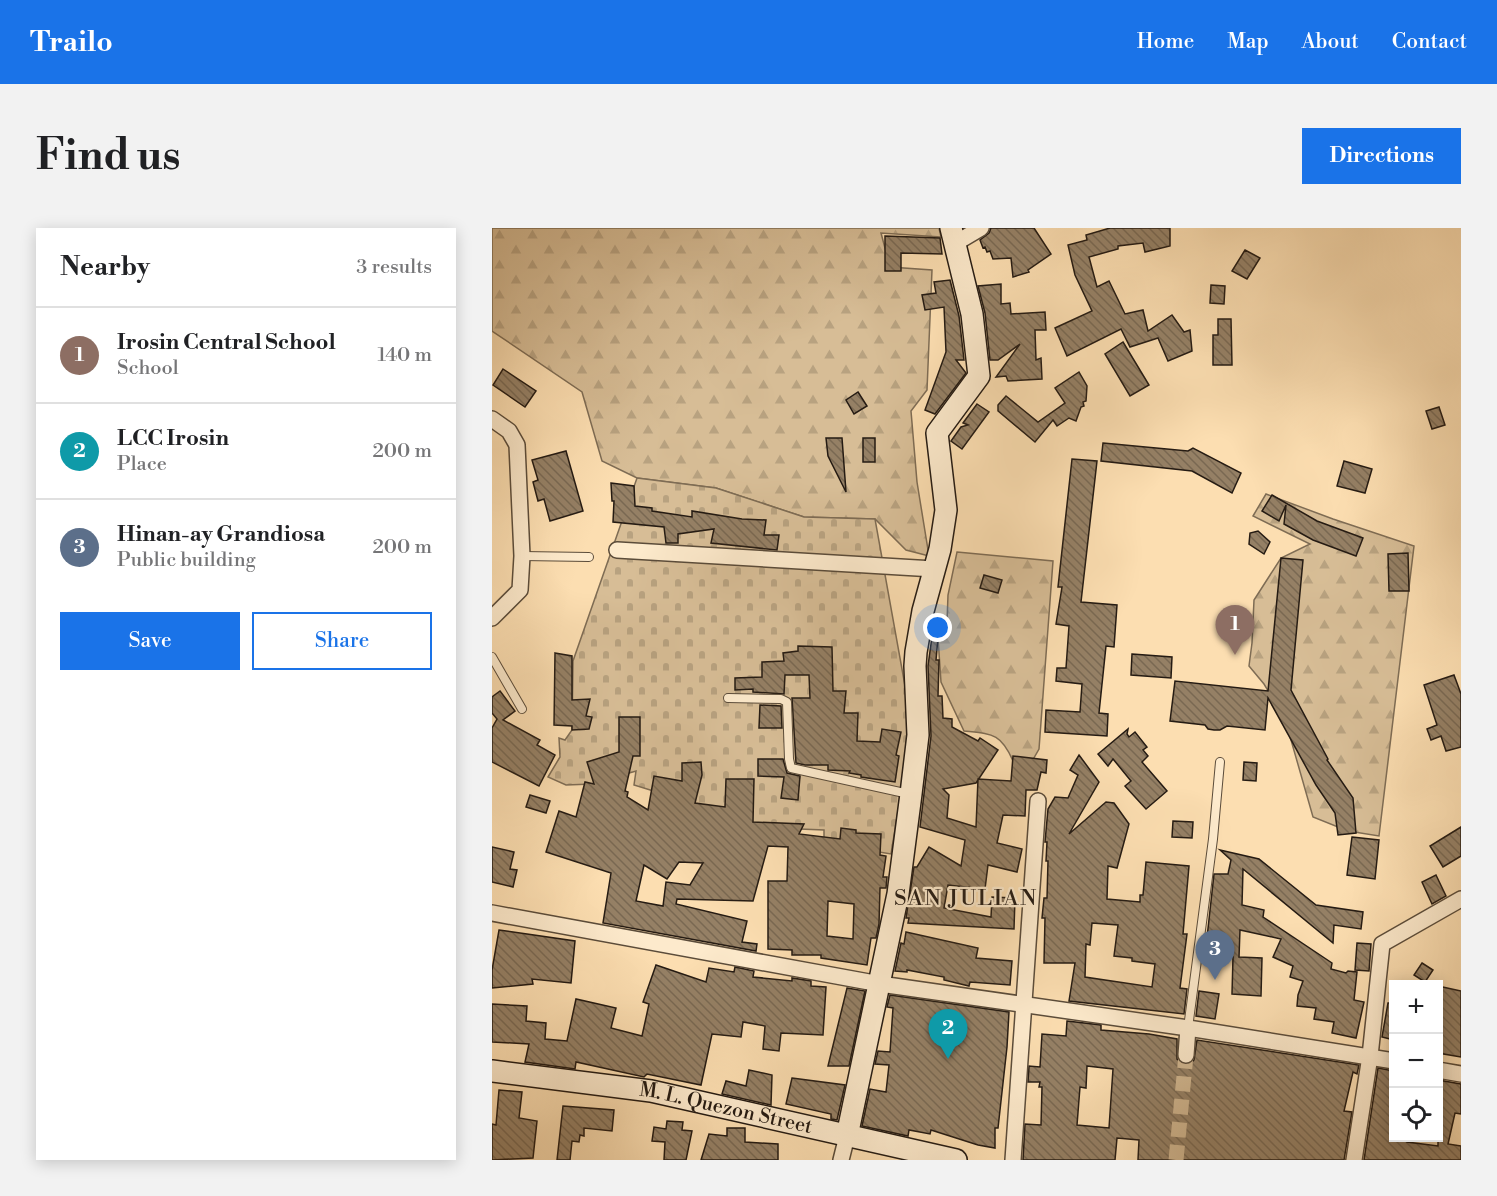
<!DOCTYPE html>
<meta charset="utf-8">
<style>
:root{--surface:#fff;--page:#f2f2f2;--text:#202124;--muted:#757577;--line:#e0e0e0;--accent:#1a73e8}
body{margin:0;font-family:"Libre Bodoni",serif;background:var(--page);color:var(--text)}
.controls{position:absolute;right:18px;bottom:18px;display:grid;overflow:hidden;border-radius:0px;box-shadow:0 3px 15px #0003}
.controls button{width:54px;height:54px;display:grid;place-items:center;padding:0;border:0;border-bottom:2px solid var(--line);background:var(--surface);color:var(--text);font:30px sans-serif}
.you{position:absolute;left:446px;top:400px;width:21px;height:21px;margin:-15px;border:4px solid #fff;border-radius:50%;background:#1a73e8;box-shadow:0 0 0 9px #1a73e833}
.badge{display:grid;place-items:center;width:39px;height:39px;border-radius:50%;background:var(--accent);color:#fff;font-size:20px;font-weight:700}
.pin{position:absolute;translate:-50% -50px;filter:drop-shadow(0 2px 3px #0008)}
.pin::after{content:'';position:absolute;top:32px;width:21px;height:18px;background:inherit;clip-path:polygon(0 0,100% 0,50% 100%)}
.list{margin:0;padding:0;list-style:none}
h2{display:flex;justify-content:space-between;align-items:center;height:78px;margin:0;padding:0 24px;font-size:26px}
h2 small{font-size:20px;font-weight:400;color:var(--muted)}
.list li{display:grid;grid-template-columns:39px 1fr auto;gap:18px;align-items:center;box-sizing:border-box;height:96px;padding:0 24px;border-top:2px solid var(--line)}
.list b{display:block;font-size:22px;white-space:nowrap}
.list p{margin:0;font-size:20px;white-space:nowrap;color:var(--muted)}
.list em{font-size:20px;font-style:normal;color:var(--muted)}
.actions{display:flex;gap:12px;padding:18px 24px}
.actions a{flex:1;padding:14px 0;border:2px solid var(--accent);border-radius:0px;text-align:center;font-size:21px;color:var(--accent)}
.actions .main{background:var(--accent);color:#fff}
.icon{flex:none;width:33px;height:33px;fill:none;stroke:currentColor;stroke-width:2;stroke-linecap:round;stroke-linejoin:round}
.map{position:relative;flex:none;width:969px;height:932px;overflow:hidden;border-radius:0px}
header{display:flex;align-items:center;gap:36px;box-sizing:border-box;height:84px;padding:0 30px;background:var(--accent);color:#fff}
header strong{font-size:28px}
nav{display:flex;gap:33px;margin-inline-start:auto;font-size:21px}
.intro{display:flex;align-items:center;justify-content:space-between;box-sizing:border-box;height:144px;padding:0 36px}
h1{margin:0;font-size:42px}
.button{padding:15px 27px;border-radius:0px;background:var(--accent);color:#fff;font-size:21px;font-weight:700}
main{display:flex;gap:36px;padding:0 36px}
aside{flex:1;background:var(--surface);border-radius:0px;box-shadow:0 3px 15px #0003}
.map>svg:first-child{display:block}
.forest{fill:url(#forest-firs);stroke:#7e6c54;stroke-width:1.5}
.cemetery{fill:url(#cemetery-stones);stroke:#7e6c54;stroke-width:1.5}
.building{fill:url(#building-back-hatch);stroke:#251b13;stroke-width:1.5;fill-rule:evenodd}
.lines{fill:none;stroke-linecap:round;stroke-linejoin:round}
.street-tunnel{stroke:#d1b791;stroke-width:15;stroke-dasharray:15 8;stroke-linecap:butt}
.lane-casing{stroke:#5b4c3a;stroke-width:10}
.street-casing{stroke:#5b4c3a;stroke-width:18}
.secondary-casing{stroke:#251b13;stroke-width:24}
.lane{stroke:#fdeacc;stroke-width:8}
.street{stroke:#fdeacc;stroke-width:15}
.secondary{stroke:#fdeacc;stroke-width:21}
.labels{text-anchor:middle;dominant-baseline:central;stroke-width:4.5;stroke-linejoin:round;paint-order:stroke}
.street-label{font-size:20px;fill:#251b13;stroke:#fdeacc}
.quarter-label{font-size:22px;letter-spacing:1.5px;fill:#251b13;stroke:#fdeacc}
</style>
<header>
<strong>Trailo</strong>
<nav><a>Home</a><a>Map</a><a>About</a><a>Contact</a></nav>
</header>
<div class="intro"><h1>Find us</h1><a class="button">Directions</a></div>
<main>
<aside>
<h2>Nearby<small>3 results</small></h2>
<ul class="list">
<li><span class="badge" style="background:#8d6e63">1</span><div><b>Irosin Central School</b><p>School</p></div><em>140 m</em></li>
<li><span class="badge" style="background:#0f9aa8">2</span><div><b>LCC Irosin</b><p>Place</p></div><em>200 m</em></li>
<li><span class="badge" style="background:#5c6f8a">3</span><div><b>Hinan-ay Grandiosa</b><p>Public building</p></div><em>200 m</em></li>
</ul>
<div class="actions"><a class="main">Save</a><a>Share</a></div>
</aside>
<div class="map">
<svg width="969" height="932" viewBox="0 0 969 932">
<defs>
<pattern id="forest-firs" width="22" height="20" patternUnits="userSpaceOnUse" patternTransform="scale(1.5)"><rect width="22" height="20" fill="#d7bd96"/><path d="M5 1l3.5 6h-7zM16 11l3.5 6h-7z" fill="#b8a280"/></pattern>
<pattern id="cemetery-stones" width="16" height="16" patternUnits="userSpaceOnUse" patternTransform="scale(1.5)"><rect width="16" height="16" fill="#d7bd96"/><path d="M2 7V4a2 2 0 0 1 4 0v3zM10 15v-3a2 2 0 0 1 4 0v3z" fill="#b8a280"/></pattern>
<pattern id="building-back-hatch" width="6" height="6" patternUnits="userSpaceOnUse" patternTransform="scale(1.5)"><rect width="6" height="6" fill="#958065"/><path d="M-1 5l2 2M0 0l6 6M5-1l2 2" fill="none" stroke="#796852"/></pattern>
</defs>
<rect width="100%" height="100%" fill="#fcdeb1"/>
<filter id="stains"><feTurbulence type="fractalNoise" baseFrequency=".00333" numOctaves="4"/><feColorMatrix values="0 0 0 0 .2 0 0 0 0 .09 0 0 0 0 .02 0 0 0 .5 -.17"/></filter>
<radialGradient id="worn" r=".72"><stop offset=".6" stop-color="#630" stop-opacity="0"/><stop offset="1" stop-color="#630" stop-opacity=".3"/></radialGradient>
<g class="forest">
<polygon points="0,0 447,0 449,9 389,5 398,39 440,42 435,162 419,183 425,254 437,328 414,322 383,291 312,289 224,260 145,250 110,233 90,164 0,103"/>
<polygon points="774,266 841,291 922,318 887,608 856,603 821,589 793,491 772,456 757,438 760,415 762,372 789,330 818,316 761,288"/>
<path d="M465 324 561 333 547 521 539 535 521 533C509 505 500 506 472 503L449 454 446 410 455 394 456 367Z"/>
</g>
<polygon class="cemetery" points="145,250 224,260 312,289 383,291 417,480 417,515 399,626 332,615 332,602 231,598 210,578 142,557 144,543 100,556 74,557 56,549 68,529 67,510 73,512 80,502 81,433"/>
<g class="building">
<polygon points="499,0 542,0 559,26 536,42 537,44 521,49 519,30 501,31 498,23 495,24 493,19 491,20 488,12 497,5"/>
<polygon points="618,0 678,0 678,18 653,24 651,15 626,18 626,21 597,29 605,59 617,53 633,86 651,82 656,103 680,87 692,104 698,102 700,123 676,133 666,110 638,119 629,101 575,128 563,100 600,83 583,47 576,17 595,12 594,7"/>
<polygon points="393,8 448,10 450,26 409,25 409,43 393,43"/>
<polygon points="753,22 768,30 755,51 740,43"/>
<polygon points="458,52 467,88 472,132 464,132 474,145 443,186 433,182 454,124 452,79 433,82 430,67 444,65 442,54"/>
<polygon points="509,56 509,76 518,75 519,86 553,84 554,102 543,102 544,132 549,130 550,151 516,153 514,148 504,149 528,116 506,132 498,132 493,85 486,58"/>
<polygon points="719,57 733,58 732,76 718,75"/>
<polygon points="726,91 739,91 740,137 721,137 721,107 726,107"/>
<polygon points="631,114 657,157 638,168 613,126"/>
<polygon points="11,141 44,163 33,179 1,157"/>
<polygon points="587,144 595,158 594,173 591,174 592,178 589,179 584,193 577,190 565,198 561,192 543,214 506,183 506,177 514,168 546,194 573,175 563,160"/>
<polygon points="366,164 375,178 362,186 354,172"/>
<polygon points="485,176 497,184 470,221 459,213 469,199 476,197 471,195"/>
<polygon points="947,179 953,197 940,201 934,183"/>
<polygon points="334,210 350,210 354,264 336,228"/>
<rect x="371" y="210" width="12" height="24"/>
<polygon points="611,215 696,223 701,220 749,245 740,265 700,243 609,233"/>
<polygon points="74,223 91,283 58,293 52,271 46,273 41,254 46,252 40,232"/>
<polygon points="580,231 605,233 589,374 625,377 622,419 614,418 607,485 616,486 615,508 553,504 554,482 588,484 590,456 564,453 565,440 574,440 577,398 564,396 570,359 566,359"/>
<polygon points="852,233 880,241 873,265 845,258"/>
<polygon points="119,255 142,258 143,278 160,280 160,283 200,289 200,283 250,291 274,292 272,307 287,307 285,322 219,315 222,301 186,306 186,315 174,315 172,299 121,294 122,273 120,273"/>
<polygon points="780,267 825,293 871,310 864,328 821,312 792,296 794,277 787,293 770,283"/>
<polygon points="766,303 778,314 772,326 757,316 758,305"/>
<polygon points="916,325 917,363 897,363 896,326"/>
<polygon points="789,330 811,332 799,462 836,531 835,532 861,570 864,605 846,607 843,585 824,557 776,470 773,502 735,498 728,502 722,502 716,501 713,497 678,493 683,453 776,463"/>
<polygon points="492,347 510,352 506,365 488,360"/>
<polygon points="443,387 448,388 444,432 447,432 446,468 450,468 451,490 460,491 460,499 486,513 488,510 506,522 484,555 451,561 457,567 455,590 484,599 486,551 519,553 521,528 555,532 554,545 549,544 545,562 534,562 533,588 511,587 505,615 530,621 525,644 496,637 493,661 456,657 452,680 499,689 500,669 523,670 522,701 416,695 417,690 414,690 422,639 425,639 437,619 469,638 473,612 428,599 439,508 436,438"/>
<polygon points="306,418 340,419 341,463 354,463 352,485 366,485 365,513 388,514 390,501 409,504 404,527 407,528 403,554 369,549 369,547 357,545 358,543 336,542 336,537 313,537 304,535 300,470 318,470 317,447 293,447 292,466 261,464 261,461 243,462 243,450 270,449 270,434 292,433 291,425 306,423"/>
<polygon points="63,425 80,428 80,472 98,471 94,488 100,489 97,501 80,502 80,498 62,497"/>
<polygon points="640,426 680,429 679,450 639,447"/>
<polygon points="962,447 969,466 969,519 954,523 949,508 939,512 935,501 945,497 932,457"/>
<polygon points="8,463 23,483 11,492 48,512 45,517 63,527 47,558 0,534 0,500 5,491 0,485 0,469"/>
<polygon points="268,477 289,478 290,500 267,500"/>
<path d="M127 489H148V528H141L133 563 136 564 135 569 156 582 162 548 190 553V535L209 534 210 547 203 575 233 579 234 551H262L261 594 312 596 307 606 348 611 349 600 364 602V605L389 606 388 627 394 628 391 649H395L394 660H388L387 696 384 710H379L375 737 329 730V727H300V722L276 721V653H295L296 619 276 618 261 673 185 671 184 676 255 693 250 714 265 716 264 723 111 695 119 645 54 624 67 583 84 589 93 554 102 556 95 534 127 524ZM187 634 211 635 198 657 174 654 171 678 144 673 152 637 175 651ZM336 673 362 676 361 711 335 708Z"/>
<polygon points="636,501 635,506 637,509 643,504 655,519 651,522 656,528 650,534 675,563 654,581 633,558 639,553 621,531 616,538 606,526"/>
<path d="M587 527 607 554 577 606 614 574 622 575 637 596 625 640 616 638 615 671 648 674V667H651L654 634 697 638 691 706H695L688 760 695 761 692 786 577 773 583 735H552L553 690H550L552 670H555L556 633H554L555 614H553L556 581 563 569 576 570 586 547 578 542ZM600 695 626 697 622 728 640 730V733L663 736 660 759 593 749 594 716 598 717Z"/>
<polygon points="266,531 291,531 295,545 308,548 306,572 289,570 292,549 266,548"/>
<polygon points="752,534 765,535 764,553 751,552"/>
<polygon points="38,567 58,573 54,585 34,579"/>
<polygon points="681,593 701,594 700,610 680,609"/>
<polygon points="969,599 969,628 951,639 938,618"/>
<polygon points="860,609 887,612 883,651 855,647"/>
<polygon points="0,619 22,624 18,641 25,642 21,659 0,654"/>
<polygon points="728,622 767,631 824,677 871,684 869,701 842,697 841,715 751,641 750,677 772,682 771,689 840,735 839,741 854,745 856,743 865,744 862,772 872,774 864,810 840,805 842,794 822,791 824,780 805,778 806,767 811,753 798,749 801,738 781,729 789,711 748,702 747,729 770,730 769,768 740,766 741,729 713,728 722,646 736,646 739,632"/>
<polygon points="944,647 954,668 940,676 930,654"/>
<polygon points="7,702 83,713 79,755 40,751 41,756 0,760 0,742"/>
<polygon points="414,704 486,720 484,730 520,733 518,757 478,754 477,758 452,752 452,749 415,742 415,744 403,743 409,715 412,716"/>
<polygon points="865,715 879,716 877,743 863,742"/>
<polygon points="930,735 941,742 933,754 922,747"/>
<polygon points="164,737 214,754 217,740 242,744 243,739 262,743 261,749 300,753 300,750 319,753 319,758 334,759 331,807 289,805 287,823 271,821 273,798 251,794 249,809 220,806 209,857 155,846 152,849 84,834 83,841 33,834 37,816 0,814 0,776 35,778 34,793 54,795 53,811 75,813 84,771 124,780 119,800 150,808 157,776 151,774"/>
<polygon points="946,758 969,763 969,829 946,825"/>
<polygon points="355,760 373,763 357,838 336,838"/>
<polygon points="707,763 727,766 723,791 704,788"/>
<polygon points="398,767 517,784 515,819 506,900 503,900 503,920 486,917 439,902 438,906 417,902 416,908 370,898 378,861 394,864 397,837 383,836 386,823 398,824 401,780 395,779"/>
<polygon points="896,775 902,775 902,812 890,809"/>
<path d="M575 793 609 797V802L657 806 685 811V831L693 837 698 836 702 832 705 812 867 837 865 846 861 844 852 883 860 884 852 932H646L647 912 625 910 623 932H531L533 896 549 897 550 859H547L548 854H536L537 838 548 839 550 806 574 808ZM595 838 621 841 617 900 585 897 588 859 594 860Z"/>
<polygon points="886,840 902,843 902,909 916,909 915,914 946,918 946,852 969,856 969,886 963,885 956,916 969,918 969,932 872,932"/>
<polygon points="257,842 280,847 279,877 230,866 234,853 254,858"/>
<polygon points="300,850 353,857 345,892 339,891 339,886 294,876"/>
<polygon points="7,862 30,864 27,890 45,893 41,930 0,932 0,896 4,897"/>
<polygon points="71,878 122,882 120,903 92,900 92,908 88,907 87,914 80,913 78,932 65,932"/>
<polygon points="175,893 191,894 190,902 200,903 194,932 172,932 173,914 160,913 162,899 174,901"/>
<polygon points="235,900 253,900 253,914 286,916 286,932 209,932 217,906 235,908"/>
</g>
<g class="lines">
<polyline class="street-tunnel" points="684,932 694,827"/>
<defs>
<g id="lane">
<polyline points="30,328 97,329"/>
<polyline points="0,429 30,481"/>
<polyline points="236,470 289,471 295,474 297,531 299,540 417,566"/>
<polyline points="696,800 721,611 728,534"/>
</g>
<g id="street">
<polyline points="462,16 489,0"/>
<polyline points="0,191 17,203 25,217 30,328 28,362 0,390"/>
<polyline points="125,322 442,341"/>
<polyline points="0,685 388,756 696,800 902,833"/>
<polyline points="694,827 696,800"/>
<polyline points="946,842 969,846"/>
<polyline points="349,932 355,908"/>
<polyline points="521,932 546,573"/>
<polyline points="862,932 878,828 890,716 969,671"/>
</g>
<g id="secondary">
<path id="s1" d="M0 843 159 863 464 932"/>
<polyline points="355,908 406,666 419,566 426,507 423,438 424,424 431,383 448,321 454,282 445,205 487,148 480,86 459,0"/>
</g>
</defs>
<use href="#lane" class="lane-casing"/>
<use href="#street" class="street-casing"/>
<use href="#secondary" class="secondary-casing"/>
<use href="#lane" class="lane"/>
<use href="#street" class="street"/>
<use href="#secondary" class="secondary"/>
</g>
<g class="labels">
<g class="street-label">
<text stroke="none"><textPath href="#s1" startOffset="237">M. L. Quezon Street</textPath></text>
</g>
<g class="quarter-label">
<text x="474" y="670">SAN JULIAN</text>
</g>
</g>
<rect width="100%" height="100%" filter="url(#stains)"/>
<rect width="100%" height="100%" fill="url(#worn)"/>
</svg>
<div class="controls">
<button>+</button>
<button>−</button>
<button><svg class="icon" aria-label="locate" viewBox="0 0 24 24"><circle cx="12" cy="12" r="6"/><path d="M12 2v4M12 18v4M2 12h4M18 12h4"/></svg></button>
</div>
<div class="you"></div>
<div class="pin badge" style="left:743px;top:427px;background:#8d6e63">1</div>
<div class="pin badge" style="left:456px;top:831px;background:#0f9aa8">2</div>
<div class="pin badge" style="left:723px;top:752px;background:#5c6f8a">3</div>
</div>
</main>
